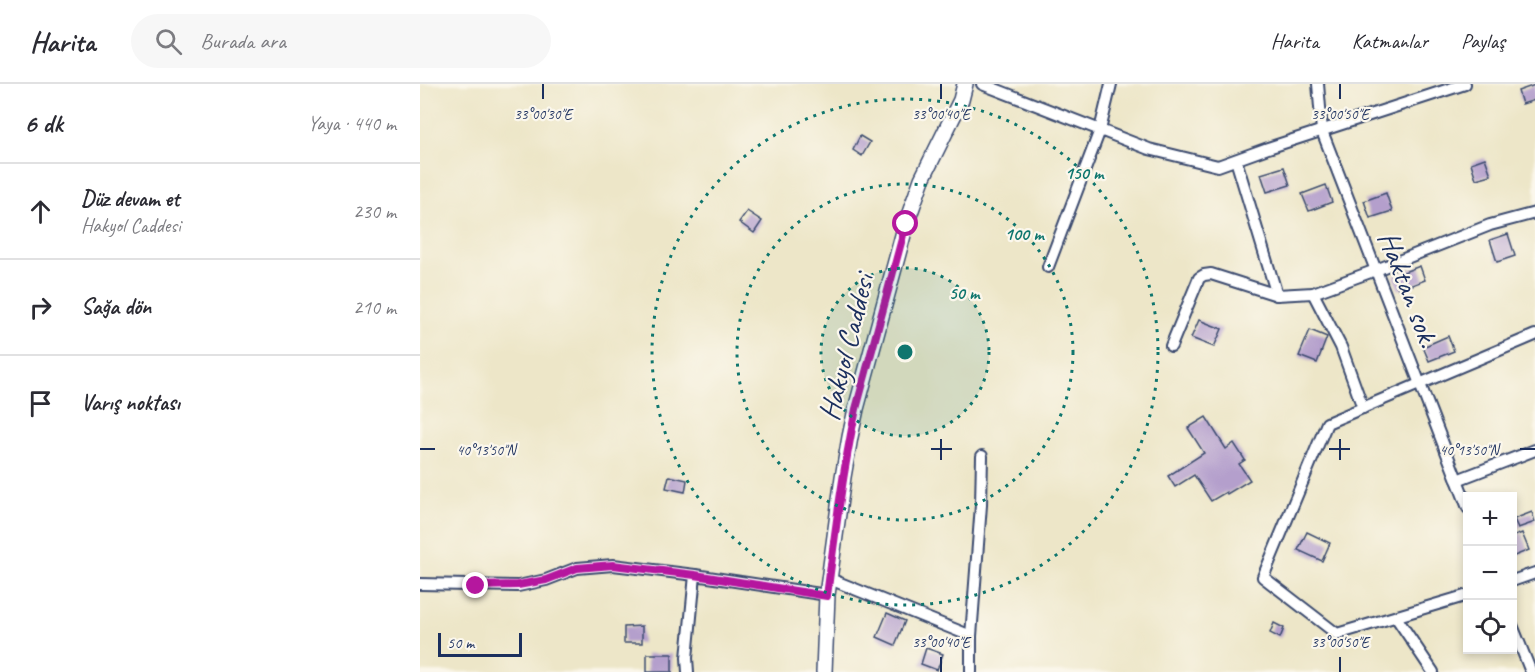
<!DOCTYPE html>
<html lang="tr">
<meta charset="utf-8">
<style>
:root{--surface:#fff;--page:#f7f7f7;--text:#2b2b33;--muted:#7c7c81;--line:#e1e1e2}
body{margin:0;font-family:Caveat,sans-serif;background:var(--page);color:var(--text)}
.controls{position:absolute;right:18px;bottom:18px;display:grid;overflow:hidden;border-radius:0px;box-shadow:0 3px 9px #0003}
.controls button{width:54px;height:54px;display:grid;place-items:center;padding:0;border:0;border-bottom:2px solid var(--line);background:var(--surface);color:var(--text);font:30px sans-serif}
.scale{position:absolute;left:18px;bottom:15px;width:84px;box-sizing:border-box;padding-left:6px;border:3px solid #1b2f5e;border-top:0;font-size:16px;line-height:21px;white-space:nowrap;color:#1b2f5e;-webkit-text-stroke:4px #fbf7ec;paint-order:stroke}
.stop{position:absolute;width:18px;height:18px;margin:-14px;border:4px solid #b5179e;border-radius:50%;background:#fff}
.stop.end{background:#b5179e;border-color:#fff;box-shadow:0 2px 6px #0008}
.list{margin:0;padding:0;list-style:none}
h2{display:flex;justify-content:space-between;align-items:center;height:78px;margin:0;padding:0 24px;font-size:26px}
h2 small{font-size:20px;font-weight:400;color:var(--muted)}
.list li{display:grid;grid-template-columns:39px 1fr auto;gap:18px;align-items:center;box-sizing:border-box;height:96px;padding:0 24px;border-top:2px solid var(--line)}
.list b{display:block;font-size:22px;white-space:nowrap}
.list p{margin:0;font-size:20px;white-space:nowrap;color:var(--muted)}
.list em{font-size:20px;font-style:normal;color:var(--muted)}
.icon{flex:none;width:33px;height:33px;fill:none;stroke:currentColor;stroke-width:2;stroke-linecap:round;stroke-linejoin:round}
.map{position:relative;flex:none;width:1115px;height:588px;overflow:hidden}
header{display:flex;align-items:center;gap:36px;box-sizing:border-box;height:84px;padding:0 30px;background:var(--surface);border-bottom:2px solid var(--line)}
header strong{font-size:28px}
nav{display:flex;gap:33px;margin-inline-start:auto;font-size:21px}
.search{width:420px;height:54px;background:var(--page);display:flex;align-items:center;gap:15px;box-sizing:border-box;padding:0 21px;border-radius:33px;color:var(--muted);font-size:22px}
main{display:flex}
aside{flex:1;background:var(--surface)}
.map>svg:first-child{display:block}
.building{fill:#b49fcc}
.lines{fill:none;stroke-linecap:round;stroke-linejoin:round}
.street-casing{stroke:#3a4a6e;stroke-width:14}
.secondary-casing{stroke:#3a4a6e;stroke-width:18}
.street{stroke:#fff;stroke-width:10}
.secondary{stroke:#fff;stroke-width:15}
.route{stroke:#b5179e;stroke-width:8}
.ticks{fill:none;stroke:#1b2f5e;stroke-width:2}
.ring{fill:none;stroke:#0f766e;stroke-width:3;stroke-dasharray:3 6}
.labels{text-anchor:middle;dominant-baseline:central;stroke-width:4.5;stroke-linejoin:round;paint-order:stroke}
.street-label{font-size:30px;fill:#1b2f5e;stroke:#fbf7ec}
.ticks-label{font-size:15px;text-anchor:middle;fill:#1b2f5e;stroke:#fbf7ec;stroke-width:4.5;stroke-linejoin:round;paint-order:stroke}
.centre{fill:#0f766e;stroke:#fbf7ec;stroke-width:3}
.ring-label{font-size:18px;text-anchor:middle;font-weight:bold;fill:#0f766e;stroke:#fbf7ec;stroke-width:4.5;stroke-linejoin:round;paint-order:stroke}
</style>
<header>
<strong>Harita</strong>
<div class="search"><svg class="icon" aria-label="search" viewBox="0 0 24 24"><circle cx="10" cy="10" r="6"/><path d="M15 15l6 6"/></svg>Burada ara</div>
<nav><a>Harita</a><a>Katmanlar</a><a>Paylaş</a></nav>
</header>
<main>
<aside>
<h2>6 dk<small>Yaya · 440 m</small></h2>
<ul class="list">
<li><svg class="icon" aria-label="ahead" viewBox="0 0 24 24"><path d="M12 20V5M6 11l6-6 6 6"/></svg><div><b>Düz devam et</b><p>Hakyol Caddesi</p></div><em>230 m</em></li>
<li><svg class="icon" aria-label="right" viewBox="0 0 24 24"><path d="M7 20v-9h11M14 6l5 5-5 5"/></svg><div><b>Sağa dön</b></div><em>210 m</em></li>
<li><svg class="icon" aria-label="arrive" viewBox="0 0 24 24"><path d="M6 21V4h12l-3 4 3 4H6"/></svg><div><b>Varış noktası</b></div></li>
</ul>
</aside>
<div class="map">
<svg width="1115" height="588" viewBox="0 0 1115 588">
<rect width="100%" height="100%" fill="#fbf7ec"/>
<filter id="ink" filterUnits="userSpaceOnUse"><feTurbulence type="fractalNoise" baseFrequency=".0167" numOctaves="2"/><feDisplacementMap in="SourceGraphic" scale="12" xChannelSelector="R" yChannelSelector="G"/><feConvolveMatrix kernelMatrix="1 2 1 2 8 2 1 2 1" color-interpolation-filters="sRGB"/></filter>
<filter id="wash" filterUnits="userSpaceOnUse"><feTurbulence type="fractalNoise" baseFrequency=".008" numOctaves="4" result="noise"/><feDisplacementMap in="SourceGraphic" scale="24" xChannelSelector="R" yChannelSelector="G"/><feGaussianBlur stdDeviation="1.35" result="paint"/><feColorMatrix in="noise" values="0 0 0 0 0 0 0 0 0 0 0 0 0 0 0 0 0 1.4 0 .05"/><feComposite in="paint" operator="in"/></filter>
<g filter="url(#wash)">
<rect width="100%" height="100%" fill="#ede6c8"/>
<g id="blocks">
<g class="building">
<polygon points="1115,1 1115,16 1102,20 1098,7"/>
<polygon points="440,52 450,58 442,72 433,66"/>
<polygon points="1065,74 1071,91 1056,95 1051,79"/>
<polygon points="864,83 870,101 847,108 841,90"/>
<polygon points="906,101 912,118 889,127 882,110"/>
<polygon points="966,109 972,127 950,134 944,117"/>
<polygon points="327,127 342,137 334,149 319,138"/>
<polygon points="1088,150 1095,172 1077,178 1070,156"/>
<polygon points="1000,182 1005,196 979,206 973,192"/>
<polygon points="779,236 802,245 794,263 771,254"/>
<polygon points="890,246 907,253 897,279 879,272"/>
<polygon points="1028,252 1034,267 1009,277 1003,263"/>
<polygon points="786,333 806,365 814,359 825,376 819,380 830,396 807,410 806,408 791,417 774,391 755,403 748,392 784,369 768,344"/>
<polygon points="249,392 267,396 265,408 246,404"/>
<polygon points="1112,428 1115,438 1098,444 1094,435"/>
<polygon points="887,448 910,459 902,477 878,466"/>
<polygon points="1102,449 1109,466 1092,473 1092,453"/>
<polygon points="467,529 485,537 475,561 457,553"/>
<polygon points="854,539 864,544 860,554 850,549"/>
<polygon points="222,542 222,559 204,559 204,543"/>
<polygon points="506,564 523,570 517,586 501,580"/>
<rect x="227" y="570" width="25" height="18"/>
</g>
</g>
</g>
<g filter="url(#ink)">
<use href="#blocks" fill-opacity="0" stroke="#3a4a6e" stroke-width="1.5"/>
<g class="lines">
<defs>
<g id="street">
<polyline points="562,0 729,65 798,82 848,64 1045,0"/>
<polyline points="898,0 902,47 1048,424"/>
<polyline points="816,76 857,211 893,209 956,186 1070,141 1115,129"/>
<polyline points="628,183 680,46 691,0"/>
<polyline points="893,209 921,263 943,324"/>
<polyline points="751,262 779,194 784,191 791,190 857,211"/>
<polyline points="1037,396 1115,366"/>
<polyline points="410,495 551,552 551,588"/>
<polyline points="1092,497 1115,489"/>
<polyline points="0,500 98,502 126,496 157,484 193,481 275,491 407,511"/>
<polyline points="1048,511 917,550 843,493 907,339 1115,251"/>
<polyline points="976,533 1013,588"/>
<polyline points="1092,541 1111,588"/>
<polyline points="551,552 561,421 562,372"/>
<polyline points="268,588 267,574 275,491"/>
</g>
<polyline id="secondary" points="404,588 407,511 423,393 430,353 436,325 486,140 502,95 541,16 545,0"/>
</defs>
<use href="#street" class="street-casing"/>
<use href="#secondary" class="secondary-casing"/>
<use href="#street" class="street"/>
<use href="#secondary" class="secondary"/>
</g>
</g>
<g class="lines" filter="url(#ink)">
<path class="route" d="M56 502 98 501 126 496 157 484 193 481 275 491 407 512C415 449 423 386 436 325L486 140"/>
</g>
<path class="ticks" d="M123 0V15M521 0V15M920 0V15M521 355V376M920 355V376M0 365H15M511 365H532M909 365H930M1100 365H1115M521 573V588M920 573V588"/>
<circle cx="485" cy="268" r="84" fill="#0f766e" fill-opacity=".12"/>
<g class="ring">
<circle cx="485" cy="268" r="84"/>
<circle cx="485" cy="268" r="168"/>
<circle cx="485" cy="268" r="253"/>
</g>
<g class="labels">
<g class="street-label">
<text transform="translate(989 205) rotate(69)">Haktan sok.</text>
<text transform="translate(426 263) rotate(-76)">Hakyol Caddesi</text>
</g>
</g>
<g class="ticks-label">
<text x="123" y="35">33°00'30"E</text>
<text x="521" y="35">33°00'40"E</text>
<text x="920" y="35">33°00'50"E</text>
<text x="66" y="371">40°13'50"N</text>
<text x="1049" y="371">40°13'50"N</text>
<text x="521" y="563">33°00'40"E</text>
<text x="920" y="563">33°00'50"E</text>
</g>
<circle cx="485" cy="268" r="9" class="centre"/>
<g class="ring-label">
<text x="664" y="95">150 m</text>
<text x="604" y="156">100 m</text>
<text x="544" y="215">50 m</text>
</g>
</svg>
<div class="controls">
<button>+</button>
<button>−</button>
<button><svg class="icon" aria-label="locate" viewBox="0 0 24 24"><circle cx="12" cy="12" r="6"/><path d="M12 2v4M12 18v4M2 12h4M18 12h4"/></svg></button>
</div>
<div class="scale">50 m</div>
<div class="stop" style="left:486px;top:140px"></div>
<div class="stop end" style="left:56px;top:502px"></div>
</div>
</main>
